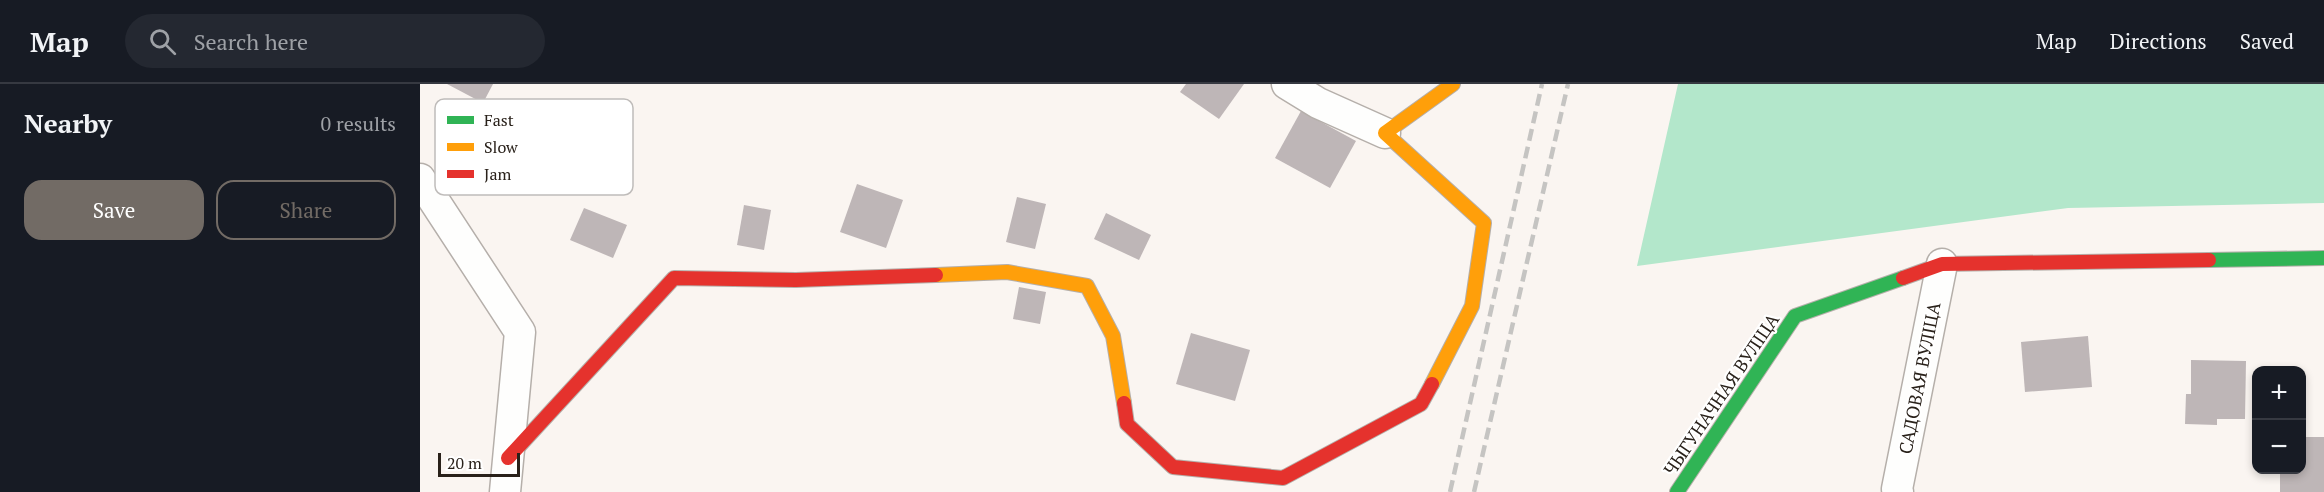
<!DOCTYPE html>
<meta charset="utf-8">
<style>
:root{--surface:#171b24;--page:#242831;--text:#f1f3f6;--muted:#9ea1a6;--line:#363941;--accent:#726b65}
body{margin:0;font-family:"PT Serif",serif;background:var(--page);color:var(--text)}
.controls{position:absolute;right:18px;bottom:18px;display:grid;overflow:hidden;border-radius:12px;box-shadow:0 3px 9px #0003}
.controls button{width:54px;height:54px;display:grid;place-items:center;padding:0;border:0;border-bottom:2px solid var(--line);background:var(--surface);color:var(--text);font:30px sans-serif}
.scale{position:absolute;left:18px;bottom:15px;width:82px;box-sizing:border-box;padding-left:6px;border:3px solid #29211a;border-top:0;font-size:16px;line-height:21px;white-space:nowrap;color:#29211a;-webkit-text-stroke:4px #fff;paint-order:stroke}
.list{margin:0;padding:0;list-style:none}
h2{display:flex;justify-content:space-between;align-items:center;height:78px;margin:0;padding:0 24px;font-size:26px}
h2 small{font-size:20px;font-weight:400;color:var(--muted)}
.actions{display:flex;gap:12px;padding:18px 24px}
.actions a{flex:1;padding:14px 0;border:2px solid var(--accent);border-radius:18px;text-align:center;font-size:21px;color:var(--accent)}
.actions .main{background:var(--accent);color:#fff}
.icon{flex:none;width:33px;height:33px;fill:none;stroke:currentColor;stroke-width:2;stroke-linecap:round;stroke-linejoin:round}
.map{position:relative;flex:none;width:1904px;height:408px;overflow:hidden}
header{display:flex;align-items:center;gap:36px;box-sizing:border-box;height:84px;padding:0 30px;background:var(--surface);border-bottom:2px solid var(--line)}
header strong{font-size:28px}
nav{display:flex;gap:33px;margin-inline-start:auto;font-size:21px}
.search{width:420px;height:54px;background:var(--page);display:flex;align-items:center;gap:15px;box-sizing:border-box;padding:0 21px;border-radius:33px;color:var(--muted);font-size:22px}
main{display:flex}
aside{flex:1;background:var(--surface)}
.map>svg:first-child{display:block}
.forest{fill:#b3e7cb}
.building{fill:#beb6b7}
.lines{fill:none;stroke-linecap:round;stroke-linejoin:round}
.street-casing{stroke:#b5afaa;stroke-width:33}
.fast-casing{stroke:#b5afaa;stroke-width:16}
.slow-casing{stroke:#b5afaa;stroke-width:16}
.jam-casing{stroke:#b5afaa;stroke-width:16}
.street{stroke:#fefefd;stroke-width:30}
.fast{stroke:#30b455;stroke-width:14}
.slow{stroke:#ff9f0a;stroke-width:14}
.jam{stroke:#e5322d;stroke-width:14}
.rail{stroke:#c5c4c2;stroke-width:4.5;stroke-dasharray:12 6;stroke-linecap:butt}
.labels{text-anchor:middle;dominant-baseline:central;stroke-width:4.5;stroke-linejoin:round;paint-order:stroke}
.street-label{font-size:18px;fill:#29211a;stroke:#fff}
.key{fill:#fff;stroke:#bfbcba;stroke-width:1.5}
.key-label{font-size:16px;fill:#29211a}
</style>
<header>
<strong>Map</strong>
<div class="search"><svg class="icon" aria-label="search" viewBox="0 0 24 24"><circle cx="10" cy="10" r="6"/><path d="M15 15l6 6"/></svg>Search here</div>
<nav><a>Map</a><a>Directions</a><a>Saved</a></nav>
</header>
<main>
<aside>
<h2>Nearby<small>0 results</small></h2>
<ul class="list">
</ul>
<div class="actions"><a class="main">Save</a><a>Share</a></div>
</aside>
<div class="map">
<svg width="1904" height="408" viewBox="0 0 1904 408">
<rect width="100%" height="100%" fill="#faf5f1"/>
<polygon class="forest" points="1258,0 1904,0 1904,119 1648,124 1217,182"/>
<g class="building">
<polygon points="27,0 73,0 63,19"/>
<polygon points="766,0 824,0 799,35 760,8"/>
<polygon points="881,27 936,57 910,104 855,74"/>
<polygon points="437,100 483,116 466,164 420,148"/>
<polygon points="597,113 626,120 615,165 586,158"/>
<polygon points="324,121 351,126 344,166 317,161"/>
<polygon points="164,124 207,141 193,174 150,156"/>
<polygon points="686,129 731,151 719,176 674,155"/>
<polygon points="599,203 626,208 620,240 593,235"/>
<polygon points="771,249 830,266 815,317 756,300"/>
<polygon points="1668,252 1672,303 1605,308 1601,258"/>
<polygon points="1771,276 1826,277 1825,335 1797,335 1797,341 1765,340 1766,310 1771,310"/>
<polygon points="1882,353 1904,353 1904,408 1860,408 1860,386 1882,386"/>
</g>
<g class="lines">
<defs>
<g id="street">
<polyline points="867,0 898,19 965,49"/>
<polyline points="0,95 100,248 85,408"/>
<polyline points="1478,408 1477,405 1522,180"/>
</g>
<g id="fast">
<polyline points="1789,176 1904,174"/>
<polyline points="1257,408 1375,232 1483,194"/>
</g>
<g id="slow">
<polyline points="516,191 587,188 667,202 693,252 704,319"/>
<polyline points="1012,300 1052,222 1064,139 965,49 1033,0"/>
</g>
<g id="jam">
<polyline points="1483,194 1522,180 1789,176"/>
<polyline points="704,319 707,340 753,383 863,394 1001,320 1012,300"/>
<polyline points="88,374 254,194 376,196 516,191"/>
</g>
</defs>
<use href="#street" class="street-casing"/>
<use href="#fast" class="fast-casing"/>
<use href="#slow" class="slow-casing"/>
<use href="#jam" class="jam-casing"/>
<use href="#street" class="street"/>
<use href="#fast" class="fast"/>
<use href="#slow" class="slow"/>
<use href="#jam" class="jam"/>
<g class="rail">
<polyline points="1030,408 1122,0"/>
<polyline points="1054,408 1148,0"/>
</g>
</g>
<g class="labels">
<g class="street-label">
<text transform="translate(1499 294) rotate(-79)">САДОВАЯ ВУЛІЦА</text>
<text transform="translate(1301 310) rotate(-56)">ЧЫГУНАЧНАЯ ВУЛІЦА</text>
</g>
</g>
<rect x="15" y="15" width="198" height="96" rx="9" class="key"/>
<rect x="27" y="32" width="27" height="8" fill="#30b455"/>
<rect x="27" y="59" width="27" height="8" fill="#ff9f0a"/>
<rect x="27" y="86" width="27" height="8" fill="#e5322d"/>
<g class="key-label">
<text x="64" y="42">Fast</text>
<text x="64" y="69">Slow</text>
<text x="64" y="96">Jam</text>
</g>
</svg>
<div class="controls">
<button>+</button>
<button>−</button>
</div>
<div class="scale">20 m</div>
</div>
</main>
